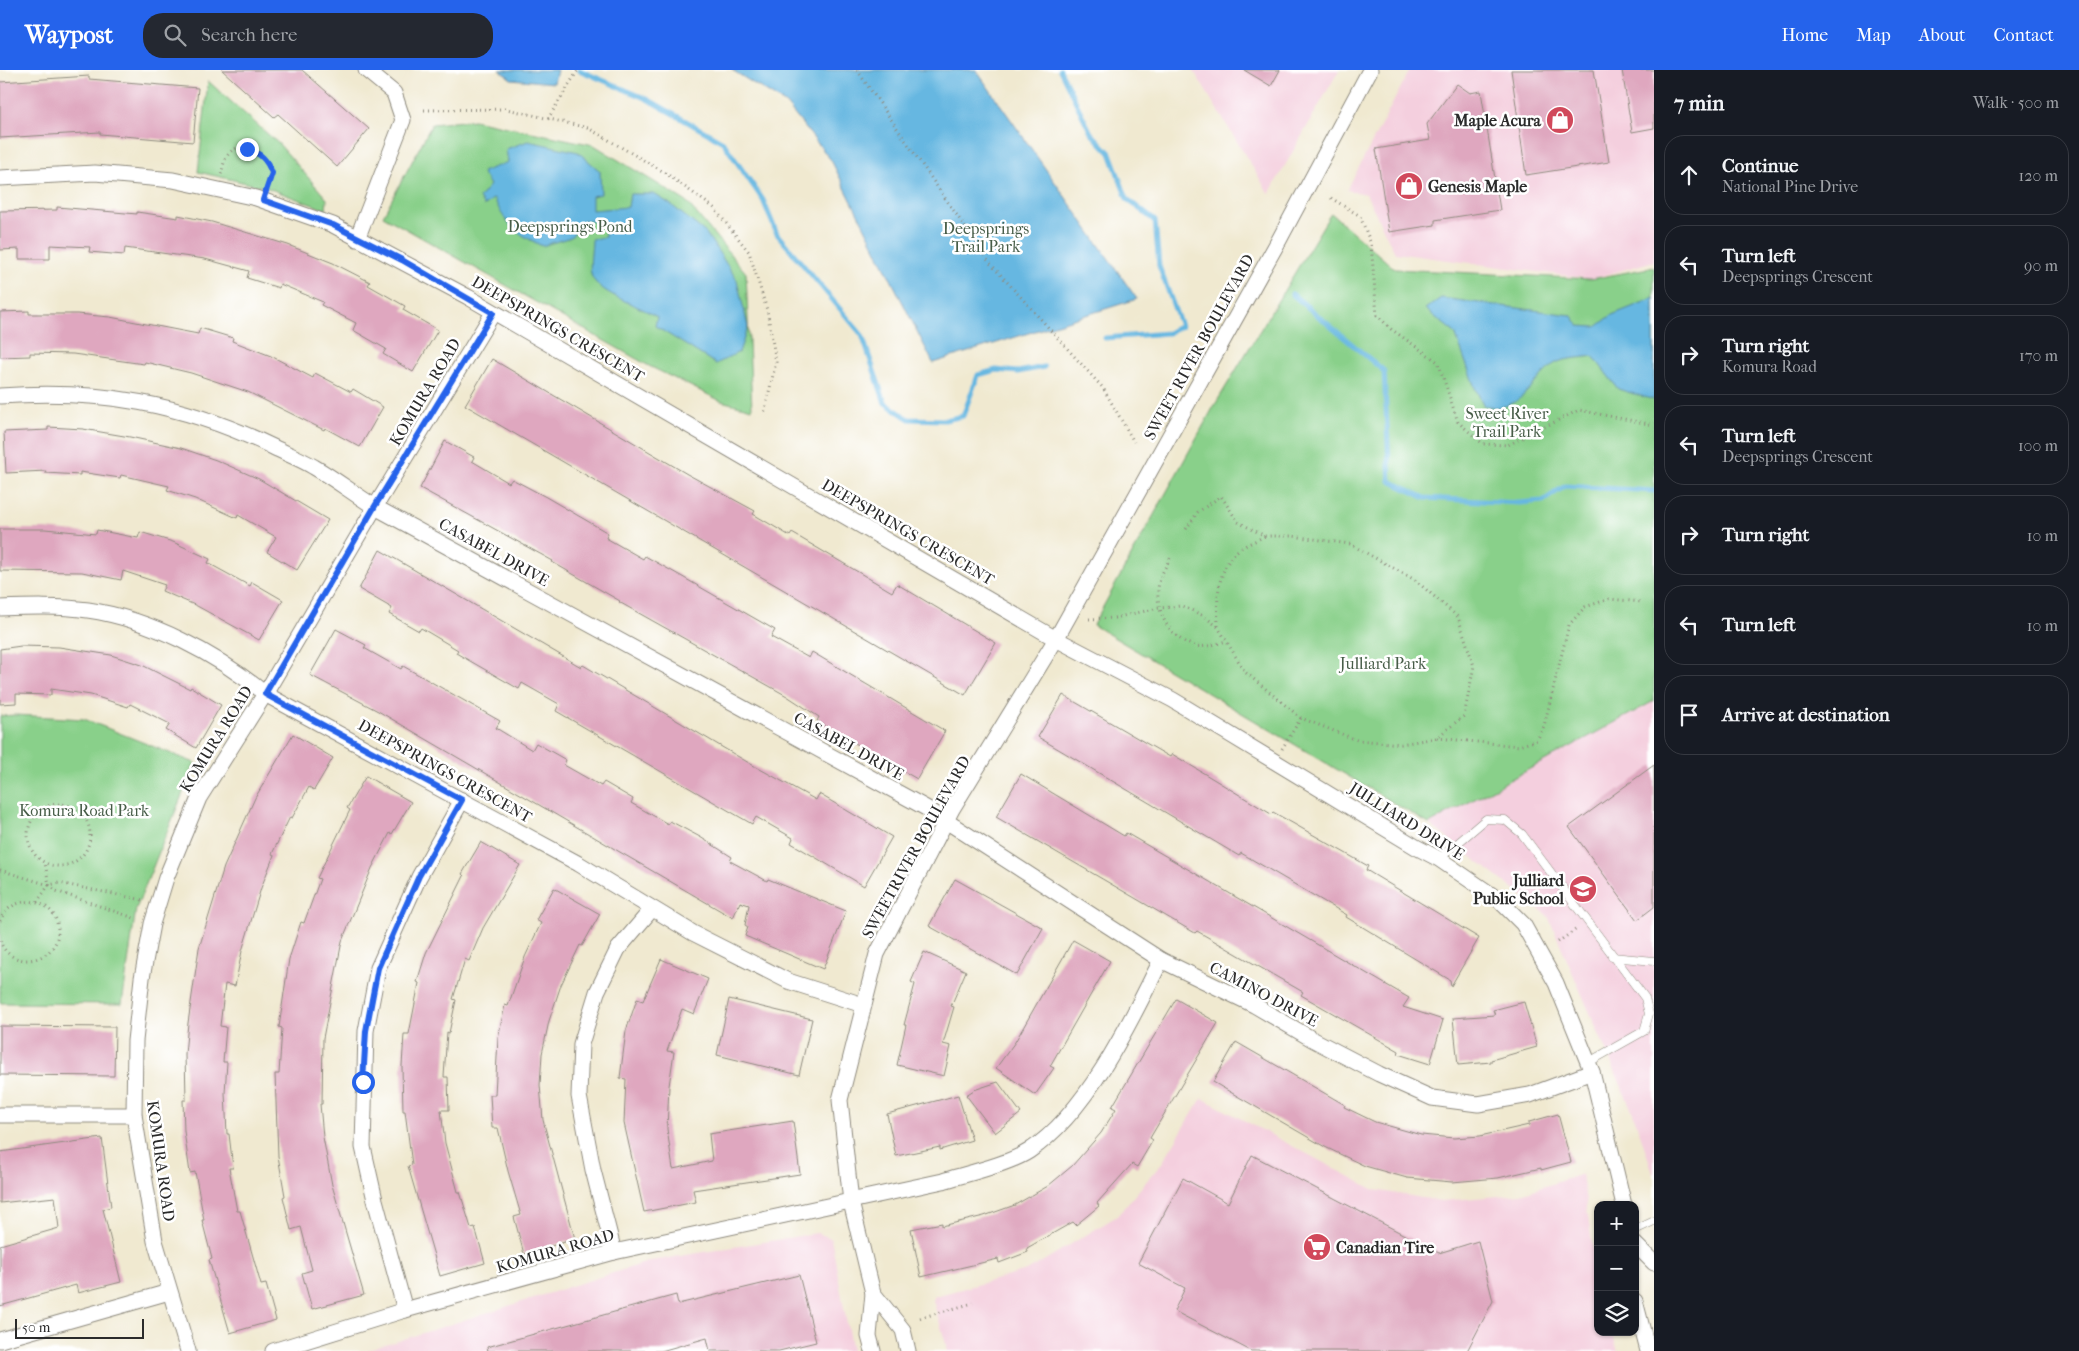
<!DOCTYPE html>
<meta charset="utf-8">
<style>
:root{--surface:#171b24;--page:#242831;--text:#f1f3f6;--muted:#9ea1a6;--line:#363941;--accent:#2563eb}
body{margin:0;font-family:"IM FELL French Canon",serif;background:var(--page);color:var(--text)}
.controls{position:absolute;right:15px;bottom:15px;display:grid;overflow:hidden;border-radius:10px;box-shadow:0 1px 4px #0004}
.controls button{width:45px;height:45px;display:grid;place-items:center;padding:0;border:0;border-bottom:1px solid var(--line);background:var(--surface);color:var(--text);font:25px sans-serif}
.scale{position:absolute;left:15px;bottom:12px;width:129px;box-sizing:border-box;padding-left:5px;border:2px solid #2b2b2b;border-top:0;font-size:14px;line-height:18px;white-space:nowrap;color:#2b2b2b;-webkit-text-stroke:4px #fff;paint-order:stroke}
.stop{position:absolute;width:15px;height:15px;margin:-11px;border:4px solid #2563eb;border-radius:50%;background:#fff}
.stop.end{background:#2563eb;border-color:#fff;box-shadow:0 1px 5px #0008}
.list{margin:0;padding:0;list-style:none}
h2{display:flex;justify-content:space-between;align-items:center;height:65px;margin:0;padding:0 20px;font-size:21px}
h2 small{font-size:16px;font-weight:400;color:var(--muted)}
.list li{display:grid;grid-template-columns:32px 1fr auto;gap:15px;align-items:center;box-sizing:border-box;height:80px;margin:0 10px 10px;padding:0 10px;border:1px solid var(--line);border-radius:20px}
.list b{display:block;font-size:19px;white-space:nowrap}
.list p{margin:0;font-size:16px;white-space:nowrap;color:var(--muted)}
.list em{font-size:16px;font-style:normal;color:var(--muted)}
.icon{flex:none;width:28px;height:28px;fill:none;stroke:currentColor;stroke-width:2;stroke-linecap:round;stroke-linejoin:round}
.map{position:relative;flex:none;width:1654px;height:1281px;overflow:hidden}
header{display:flex;align-items:center;gap:30px;box-sizing:border-box;height:70px;padding:0 25px;background:var(--accent);color:#fff}
header strong{font-size:24px}
nav{display:flex;gap:28px;margin-inline-start:auto;font-size:18px}
.search{width:350px;height:45px;background:var(--page);display:flex;align-items:center;gap:12px;box-sizing:border-box;padding:0 18px;border-radius:20px;color:var(--muted);font-size:19px}
main{display:flex}
aside{flex:1;background:var(--surface)}
.map>svg:first-child{display:block}
.built{fill:#f4cfde}
.green{fill:#89d08a;stroke:#5a7e5a}
.water{fill:#66b7e1;stroke:#487186}
.lines{fill:none;stroke-linecap:round;stroke-linejoin:round}
.stream{stroke:#66b7e1;stroke-width:5}
.building{fill:#dfa7bf}
.lane-casing{stroke:#8e8a7e;stroke-width:9}
.street-casing{stroke:#8e8a7e;stroke-width:17}
.path{stroke:#8e8a7e;stroke-width:3;stroke-dasharray:1 4;stroke-linecap:butt}
.lane{stroke:#fff;stroke-width:8}
.street{stroke:#fff;stroke-width:15}
.route{stroke:#2563eb;stroke-width:6}
.labels{text-anchor:middle;dominant-baseline:central;stroke-width:5;stroke-linejoin:round;paint-order:stroke}
.poi-label{font-size:16px;font-weight:bold;fill:#2b2b2b;stroke:#fff;text-anchor:end}
.park-label{font-size:16px;fill:#475d48;stroke:#fff}
.street-label{font-size:16px;fill:#2b2b2b;stroke:#fff}
</style>
<header>
<strong>Waypost</strong>
<div class="search"><svg class="icon" aria-label="search" viewBox="0 0 24 24"><circle cx="10" cy="10" r="6"/><path d="M15 15l6 6"/></svg>Search here</div>
<nav><a>Home</a><a>Map</a><a>About</a><a>Contact</a></nav>
</header>
<main>
<div class="map">
<svg width="1654" height="1281" viewBox="0 0 1654 1281">
<rect width="100%" height="100%" fill="#fff"/>
<filter id="ink" filterUnits="userSpaceOnUse"><feTurbulence type="fractalNoise" baseFrequency=".02" numOctaves="2"/><feDisplacementMap in="SourceGraphic" scale="10" xChannelSelector="R" yChannelSelector="G"/><feConvolveMatrix kernelMatrix="1 2 1 2 8 2 1 2 1" color-interpolation-filters="sRGB"/></filter>
<filter id="wash" filterUnits="userSpaceOnUse"><feTurbulence type="fractalNoise" baseFrequency=".0096" numOctaves="4" result="noise"/><feDisplacementMap in="SourceGraphic" scale="20" xChannelSelector="R" yChannelSelector="G"/><feGaussianBlur stdDeviation="1.12" result="paint"/><feColorMatrix in="noise" values="0 0 0 0 0 0 0 0 0 0 0 0 0 0 0 0 0 1.4 0 .05"/><feComposite in="paint" operator="in"/></filter>
<g filter="url(#wash)">
<rect width="100%" height="100%" fill="#f0e9d0"/>
<g class="built">
<polygon points="1193,0 1339,0 1269,124"/>
<polygon points="1410,0 1654,0 1654,191 1591,209 1395,183 1366,124 1347,120"/>
<polygon points="1654,631 1654,1106 1633,1043 1548,846 1429,754"/>
<polygon points="1202,1028 1375,1120 1441,1131 1521,1124 1582,1104 1598,1214 1598,1262 1612,1262 1618,1281 948,1281 932,1227 1027,1201 1117,1146 1162,1093"/>
<polygon points="817,1163 831,1168 852,1281 366,1281 651,1191"/>
</g>
<g class="green">
<polygon points="208,11 279,74 327,129 326,140 268,118 198,102"/>
<polygon points="474,50 594,75 687,132 746,203 752,339 721,331 649,296 383,146 432,54"/>
<polygon points="1331,143 1395,199 1591,209 1654,197 1654,631 1429,754 1093,555 1213,338"/>
<polygon points="16,645 84,649 195,693 136,839 122,934 0,933 0,646"/>
</g>
<g class="water">
<polygon points="500,0 557,0 554,13 511,9"/>
<polygon points="732,0 976,0 1137,229 933,293 831,90 786,34"/>
<path d="M528 71 578 82 600 101 601 124 592 126V140L628 137 630 124H654L670 134 706 163 737 210 748 257 739 282 716 294 655 256 657 247C641 236 595 223 591 204 589 193 592 180 592 169L605 167V154L584 150 571 167 542 176C515 162 506 156 494 128L484 136 479 128 490 115 482 102 508 92 506 79Z"/>
<path d="M1441 228 1571 245 1579 256 1596 257 1612 245 1654 228V330L1618 319 1593 286C1582 288 1563 288 1554 294 1530 313 1520 344 1484 336L1475 318 1455 263 1425 239Z"/>
</g>
<g class="lines">
<g class="stream">
<polyline points="579,0 647,29 723,72 763,130 777,164 862,265 885,333 909,349 945,350 963,346 978,305 996,300 1018,302 1044,297"/>
<polyline points="1060,0 1091,63 1110,83 1127,129 1155,151 1159,196 1181,256 1168,263 1105,268"/>
<polyline points="1292,224 1384,301 1390,411 1425,428 1519,433 1543,431 1565,416 1654,421"/>
</g>
</g>
<g id="blocks">
<g class="building">
<polygon points="222,0 302,0 369,59 337,97 278,44 274,47"/>
<polygon points="1244,0 1280,0 1271,16"/>
<polygon points="1511,0 1594,0 1609,92 1526,105"/>
<polygon points="1622,0 1654,0 1654,58 1632,62"/>
<polygon points="89,6 89,9 198,18 193,72 100,64 100,62 0,68 0,12"/>
<polygon points="1457,14 1470,23 1481,21 1500,140 1435,150 1435,155 1389,162 1376,79 1430,70 1427,54"/>
<polygon points="57,137 137,144 137,142 178,148 178,145 212,152 288,175 333,193 370,212 368,215 405,236 403,240 438,260 413,302 383,284 386,279 353,260 356,253 321,235 323,232 280,214 279,218 247,208 249,201 205,189 125,178 124,185 89,182 90,177 50,175 50,189 19,189 19,179 0,180 0,141 57,140"/>
<polygon points="29,241 29,244 77,244 110,247 198,264 200,258 233,268 232,271 271,286 313,308 315,303 351,322 353,319 383,337 360,377 325,358 324,360 248,322 191,303 145,292 144,294 73,284 30,283 30,286 0,287 0,242"/>
<polygon points="492,289 687,404 755,441 753,444 790,466 792,463 892,522 897,514 996,573 965,625 465,335"/>
<polygon points="48,357 83,359 130,367 181,378 216,390 259,409 328,450 297,500 267,482 276,467 238,445 237,448 195,429 167,420 169,416 121,405 120,408 80,402 80,405 45,403 46,401 6,403 4,362 48,360"/>
<polygon points="445,371 474,387 472,391 509,413 512,409 546,427 608,463 606,468 643,489 645,486 679,505 775,560 771,567 809,588 812,582 945,661 917,709 817,651 819,647 787,626 619,532 620,531 552,492 553,491 420,418"/>
<polygon points="0,459 45,459 96,464 97,460 138,468 140,462 173,472 210,489 208,493 250,516 252,512 283,530 259,570 197,536 162,521 165,515 123,501 121,510 82,502 0,501"/>
<polygon points="380,480 581,597 583,595 749,693 816,730 819,724 892,767 864,816 791,773 793,768 756,747 752,754 556,641 559,634 522,613 519,619 456,583 458,580 421,558 419,561 389,544 392,538 359,519"/>
<polygon points="336,559 366,575 364,578 401,599 403,596 500,651 496,658 532,680 536,673 566,690 564,695 601,716 604,712 633,729 631,733 668,754 670,751 700,767 732,787 730,791 767,811 768,809 846,841 823,899 745,866 748,857 745,855 749,835 740,832 733,848 378,641 310,605"/>
<polygon points="21,576 59,577 111,585 142,595 190,619 191,617 221,635 196,678 166,660 170,654 130,634 128,637 91,625 51,619 51,625 16,624 16,633 0,634 0,579"/>
<polygon points="1063,625 1170,687 1172,684 1271,744 1273,742 1368,796 1366,800 1479,868 1451,916 1450,910 1346,847 1347,845 1241,783 1239,786 1038,667"/>
<polygon points="293,664 333,688 314,720 309,717 292,748 290,747 272,784 274,785 261,818 242,881 235,916 225,914 220,956 226,957 223,992 227,992 225,1023 227,1064 229,1064 233,1098 229,1098 237,1141 240,1141 261,1215 266,1214 276,1250 230,1263 209,1190 212,1189 202,1150 204,1150 195,1102 190,1103 184,1061 183,1030 186,1030 185,984 188,953 199,878 224,797 255,728"/>
<polygon points="1654,695 1654,837 1637,850 1569,757"/>
<polygon points="1021,704 1124,766 1126,763 1409,928 1403,937 1443,950 1430,994 1398,984 1399,981 1301,925 1303,922 1197,861 1195,863 996,747"/>
<polygon points="366,706 411,732 392,764 390,763 372,798 342,871 323,968 322,1034 320,1034 323,1067 332,1115 364,1225 312,1239 302,1203 312,1200 301,1157 291,1160 283,1127 285,1126 278,1086 275,1004 279,1004 282,958 279,957 289,889 301,852 304,853 320,809 317,808 350,740 347,738"/>
<polygon points="481,772 520,795 483,858 469,891 465,889 453,929 456,930 449,963 447,962 444,1007 448,1007 449,1040 441,1040 445,1073 458,1122 460,1122 471,1158 475,1157 485,1193 440,1206 408,1096 412,1095 405,1041 403,1041 402,996 404,964 409,964 419,913 417,912 426,883 464,806 462,804"/>
<polygon points="955,809 1043,858 1017,905 929,856"/>
<polygon points="554,818 600,844 582,876 580,875 561,915 549,951 542,984 540,1015 543,1050 575,1169 524,1184 514,1147 521,1145 508,1101 498,1058 492,1058 490,1025 495,1025 498,968 505,935 508,936 525,887 541,853 536,850"/>
<polygon points="1073,870 1110,891 1050,996 1054,998 1035,1025 996,998 1015,972"/>
<polygon points="924,882 966,901 951,936 954,937 943,974 951,976 944,1006 897,995 906,955 904,955 915,914 911,912"/>
<polygon points="661,889 708,909 694,944 682,939 667,981 674,982 669,1016 667,1059 673,1099 712,1091 709,1064 793,1051 800,1104 693,1120 696,1132 644,1142 624,1053 626,1009 620,1008 626,961 637,929 643,931"/>
<polygon points="729,929 812,949 799,1005 717,985"/>
<polygon points="1176,929 1218,953 1150,1068 1153,1070 1137,1097 1132,1094 1097,1133 1099,1136 1076,1155 1073,1152 1027,1178 1028,1182 999,1193 998,1189 921,1207 911,1159 942,1153 942,1156 984,1146 1015,1135 1048,1116 1072,1096 1101,1063 1116,1039 1112,1037"/>
<polygon points="1524,932 1537,977 1491,990 1491,992 1458,995 1453,948 1495,945 1493,940"/>
<polygon points="0,956 115,957 114,1006 0,1005"/>
<polygon points="1236,972 1345,1035 1344,1037 1375,1052 1421,1065 1454,1068 1480,1066 1529,1055 1529,1052 1558,1044 1571,1092 1541,1100 1541,1098 1498,1108 1452,1112 1407,1108 1365,1096 1325,1077 1213,1012"/>
<polygon points="998,1012 1021,1043 995,1063 966,1025 974,1020"/>
<polygon points="958,1025 972,1070 940,1080 940,1077 896,1086 887,1044"/>
<polygon points="102,1068 111,1137 103,1139 121,1212 78,1223 76,1215 0,1236 0,1175 59,1158 55,1127 0,1133 0,1082"/>
<polygon points="1252,1085 1439,1183 1478,1171 1493,1231 1467,1281 1251,1281 1174,1241 1185,1218 1138,1193 1183,1108 1228,1133"/>
<polygon points="799,1205 816,1272 779,1281 710,1281 707,1268 661,1281 488,1281 487,1277 676,1225 678,1234"/>
</g>
</g>
</g>
<g filter="url(#ink)">
<use href="#blocks" fill-opacity="0" stroke="#8e8a7e" stroke-width="1"/>
<g class="lines">
<defs>
<g id="lane">
<polyline points="1439,789 1486,749 1505,750 1522,764 1645,928 1649,944 1644,961 1589,992"/>
<polyline points="1612,887 1654,891"/>
<polyline points="1635,1160 1654,1151"/>
</g>
<g id="street">
<polyline points="0,108 95,103 173,110 256,128 333,155 468,227 1056,569 1173,630 1416,777 1439,789 1499,830 1523,854 1556,913 1592,1002 1624,1135"/>
<polyline points="357,169 403,50 394,23 366,0"/>
<path d="M0 326C100 319 182 333 273 377 287 384 301 389 314 397 335 409 354 424 375 437L926 738 1161 890 1254 935 1312 969 1379 1004 1432 1028 1478 1034 1530 1025 1592 1002"/>
<path d="M0 538C29 537 59 536 88 540 150 549 217 584 265 624L579 794 693 863 788 911 863 935"/>
<polyline points="0,1045 134,1045"/>
<polyline points="1635,1174 1654,1193"/>
<polyline points="614,1182 593,1100 579,1026 581,974 597,922 618,879 652,839"/>
<polyline points="873,1223 903,1260 908,1281"/>
<polyline points="1635,1231 1648,1281"/>
<polyline points="405,1240 375,1130 363,1077 366,961 378,898 419,807 462,730"/>
<polyline points="0,1270 169,1222"/>
<polyline points="188,1281 155,1171 134,1045 135,971 142,908 152,854 166,808 199,728 265,624 375,437 493,243"/>
<path d="M273 1281 405 1240 614 1182 943 1111C966 1104 1009 1094 1029 1081 1087 1043 1131 951 1161 890"/>
<polyline points="873,1281 869,1266 873,1223 851,1132 840,1030 877,884 952,739 1056,569 1278,172 1370,0"/>
</g>
</defs>
<use href="#lane" class="lane-casing"/>
<use href="#street" class="street-casing"/>
<g class="path">
<polyline points="857,0 989,192 1103,318 1134,372"/>
<polyline points="424,40 507,39 588,58 664,102 714,138 749,182 767,240 776,292 764,344"/>
<polyline points="548,49 578,0"/>
<path d="M221 104C223 100 223 93 226 88 239 64 266 86 272 103L268 118"/>
<polyline points="1331,128 1360,146 1371,174 1377,245 1391,259 1438,292 1458,352 1483,374 1508,375 1579,340 1654,355"/>
<path d="M1170 488C1167 495 1162 502 1160 509 1152 535 1167 567 1192 575 1203 579 1216 574 1226 571"/>
<polyline points="1089,549 1114,548 1159,538 1182,536 1204,546 1218,557 1245,602 1301,648 1357,670 1401,674 1436,668 1464,646 1474,596 1458,547 1415,510 1350,474 1292,466 1265,466 1238,452 1221,426 1198,442 1184,462"/>
<path d="M1218 556C1217 531 1216 505 1234 484 1241 476 1256 471 1265 466"/>
<polyline points="1437,668 1519,676 1537,670 1544,656 1569,555 1585,537 1609,529 1642,532"/>
<polyline points="1282,679 1301,648"/>
<circle cx="59" cy="765" r="31"/>
<polyline points="0,800 49,815 59,813 143,830"/>
<polyline points="49,815 56,821 137,849"/>
<polyline points="37,832 49,815 45,793"/>
<path d="M0 851C12 821 58 827 58 861 58 893 9 902 0 870"/>
<polyline points="1558,872 1578,858"/>
<polyline points="920,1248 973,1233"/>
</g>
<use href="#lane" class="lane"/>
<use href="#street" class="street"/>
</g>
</g>
<g class="lines" filter="url(#ink)">
<path class="route" d="M247 79C261 83 267 90 272 103L263 130 333 155 402 190 493 243 375 436 265 624 462 730 419 806 378 898 366 961 363 1012"/>
</g>
<defs>
<symbol id="shop-disc" viewBox="-11 -11 22 22"><circle r="9.5" fill="#d1495b" stroke="#fff"/><path d="M-5-2.5h2.3a2.7 3.5 0 0 1 5.4 0H5L5.5 6h-11ZM-1.5-2.5h3a1.5 2.3 0 0 0-3 0Z" fill="#fff"/></symbol>
<symbol id="school-disc" viewBox="-11 -11 22 22"><circle r="9.5" fill="#d1495b" stroke="#fff"/><path d="M0-5L7-2L0 1L-7-2ZM-4 1L0 2.5L4 1V4Q0 6-4 4Z" fill="#fff"/></symbol>
<symbol id="supermarket-disc" viewBox="-11 -11 22 22"><circle r="9.5" fill="#d1495b" stroke="#fff"/><path d="M-6-5.5h2.5l.6 2H6L4.5 2H-2.5L-4.4-4H-6ZM-1.5 3.2a1.3 1.3 0 1 0 .1 0ZM3 3.2a1.3 1.3 0 1 0 .1 0Z" fill="#fff"/></symbol>
</defs>
<g fill-rule="evenodd">
<use href="#shop-disc" x="1544" y="34" width="32" height="32"/>
<use href="#shop-disc" x="1393" y="100" width="32" height="32"/>
<use href="#school-disc" x="1567" y="803" width="32" height="32"/>
<use href="#supermarket-disc" x="1301" y="1161" width="32" height="32"/>
</g>
<g class="labels">
<g class="poi-label">
<text x="1541" y="50">Maple Acura</text>
<text x="1428" y="116" text-anchor="start">Genesis Maple</text>
<text x="1564" y="810">Julliard<tspan x="1564" dy="18">Public School</tspan></text>
<text x="1336" y="1177" text-anchor="start">Canadian Tire</text>
</g>
<g class="park-label">
<text x="570" y="156">Deepsprings Pond</text>
<text x="986" y="158">Deepsprings<tspan x="986" dy="18">Trail Park</tspan></text>
<text x="1507" y="343">Sweet River<tspan x="1507" dy="18">Trail Park</tspan></text>
<text x="1383" y="593">Julliard Park</text>
<text x="84" y="740">Komura Road Park</text>
</g>
<g class="street-label">
<text transform="translate(558 259) rotate(30)">DEEPSPRINGS CRESCENT</text>
<text transform="translate(1199 277) rotate(-61)">SWEET RIVER BOULEVARD</text>
<text transform="translate(425 322) rotate(-59)">KOMURA ROAD</text>
<text transform="translate(908 462) rotate(30)">DEEPSPRINGS CRESCENT</text>
<text transform="translate(494 482) rotate(29)">CASABEL DRIVE</text>
<text transform="translate(216 669) rotate(-58)">KOMURA ROAD</text>
<text transform="translate(849 676) rotate(29)">CASABEL DRIVE</text>
<text transform="translate(445 701) rotate(29)">DEEPSPRINGS CRESCENT</text>
<text transform="translate(1407 751) rotate(32)">JULLIARD DRIVE</text>
<text transform="translate(916 777) rotate(-61)">SWEETRIVER BOULEVARD</text>
<text transform="translate(1264 924) rotate(28)">CAMINO DRIVE</text>
<text transform="translate(161 1091) rotate(82)">KOMURA ROAD</text>
<text transform="translate(555 1181) rotate(-16)">KOMURA ROAD</text>
</g>
</g>
</svg>
<div class="controls">
<button>+</button>
<button>−</button>
<button><svg class="icon" aria-label="layers" viewBox="0 0 24 24"><path d="M12 4l9 5-9 5-9-5zM3 14l9 5 9-5"/></svg></button>
</div>
<div class="scale">50 m</div>
<div class="stop" style="left:363px;top:1012px"></div>
<div class="stop end" style="left:247px;top:79px"></div>
</div>
<aside>
<h2>7 min<small>Walk · 500 m</small></h2>
<ul class="list">
<li><svg class="icon" aria-label="ahead" viewBox="0 0 24 24"><path d="M12 20V5M6 11l6-6 6 6"/></svg><div><b>Continue</b><p>National Pine Drive</p></div><em>120 m</em></li>
<li><svg class="icon" aria-label="left" viewBox="0 0 24 24"><path d="M17 20v-9H6M10 6l-5 5 5 5"/></svg><div><b>Turn left</b><p>Deepsprings Crescent</p></div><em>90 m</em></li>
<li><svg class="icon" aria-label="right" viewBox="0 0 24 24"><path d="M7 20v-9h11M14 6l5 5-5 5"/></svg><div><b>Turn right</b><p>Komura Road</p></div><em>170 m</em></li>
<li><svg class="icon" aria-label="left" viewBox="0 0 24 24"><path d="M17 20v-9H6M10 6l-5 5 5 5"/></svg><div><b>Turn left</b><p>Deepsprings Crescent</p></div><em>100 m</em></li>
<li><svg class="icon" aria-label="right" viewBox="0 0 24 24"><path d="M7 20v-9h11M14 6l5 5-5 5"/></svg><div><b>Turn right</b></div><em>10 m</em></li>
<li><svg class="icon" aria-label="left" viewBox="0 0 24 24"><path d="M17 20v-9H6M10 6l-5 5 5 5"/></svg><div><b>Turn left</b></div><em>10 m</em></li>
<li><svg class="icon" aria-label="arrive" viewBox="0 0 24 24"><path d="M6 21V4h12l-3 4 3 4H6"/></svg><div><b>Arrive at destination</b></div></li>
</ul>
</aside>
</main>
